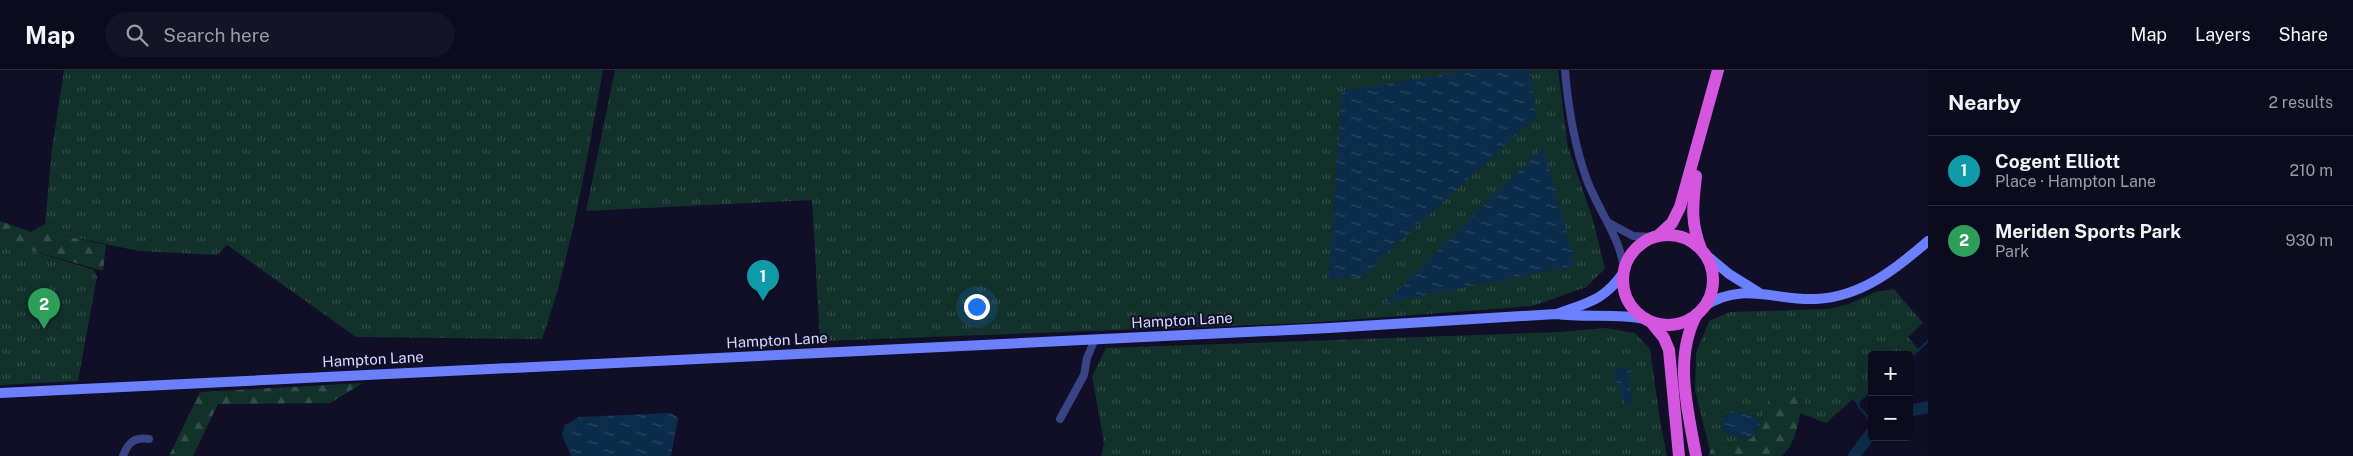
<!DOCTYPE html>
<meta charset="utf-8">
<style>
:root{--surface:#0c0b1d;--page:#151426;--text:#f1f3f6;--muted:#9a9ba4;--line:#2c2b3b;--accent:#01fff1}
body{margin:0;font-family:"Public Sans",sans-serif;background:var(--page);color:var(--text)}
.controls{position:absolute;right:15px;bottom:15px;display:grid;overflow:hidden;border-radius:5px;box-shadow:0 5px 20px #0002}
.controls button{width:45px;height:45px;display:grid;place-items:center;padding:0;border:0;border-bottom:1px solid var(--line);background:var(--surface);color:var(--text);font:25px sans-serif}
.you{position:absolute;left:976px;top:236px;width:18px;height:18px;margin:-12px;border:4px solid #fff;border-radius:50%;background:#1a73e8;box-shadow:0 0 0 8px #1a73e833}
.badge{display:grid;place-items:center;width:32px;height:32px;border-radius:50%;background:var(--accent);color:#fff;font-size:16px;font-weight:700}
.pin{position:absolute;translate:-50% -41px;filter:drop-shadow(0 1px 2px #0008)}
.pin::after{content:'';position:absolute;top:26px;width:18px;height:15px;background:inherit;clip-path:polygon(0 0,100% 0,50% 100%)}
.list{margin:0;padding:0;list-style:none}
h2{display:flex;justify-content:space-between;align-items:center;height:65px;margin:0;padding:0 20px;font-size:21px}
h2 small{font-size:16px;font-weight:400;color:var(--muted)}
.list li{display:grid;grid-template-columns:32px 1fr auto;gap:15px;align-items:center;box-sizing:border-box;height:70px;padding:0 20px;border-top:1px solid var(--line)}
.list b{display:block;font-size:19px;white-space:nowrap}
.list p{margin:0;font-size:16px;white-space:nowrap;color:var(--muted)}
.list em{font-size:16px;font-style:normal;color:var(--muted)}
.icon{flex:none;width:28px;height:28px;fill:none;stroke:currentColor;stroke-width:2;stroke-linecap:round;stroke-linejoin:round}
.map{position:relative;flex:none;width:1928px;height:386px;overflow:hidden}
header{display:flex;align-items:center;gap:30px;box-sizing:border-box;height:70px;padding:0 25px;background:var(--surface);border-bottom:1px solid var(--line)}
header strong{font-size:24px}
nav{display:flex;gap:28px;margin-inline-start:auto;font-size:18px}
.search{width:350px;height:45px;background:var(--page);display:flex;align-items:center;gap:12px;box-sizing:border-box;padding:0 18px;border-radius:28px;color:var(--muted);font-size:19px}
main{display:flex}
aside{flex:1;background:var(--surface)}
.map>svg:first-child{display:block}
.grass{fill:url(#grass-tufts)}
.forest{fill:url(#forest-firs)}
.water{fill:url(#water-ripples)}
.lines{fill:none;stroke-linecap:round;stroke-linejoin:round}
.stream{stroke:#0c2c49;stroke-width:2}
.river{stroke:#0c2c49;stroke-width:12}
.minor{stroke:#3a4386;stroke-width:8}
.secondary{stroke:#6c7fff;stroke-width:10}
.trunk{stroke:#d456df;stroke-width:12}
.labels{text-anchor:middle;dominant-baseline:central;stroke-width:4;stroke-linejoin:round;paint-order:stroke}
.street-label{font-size:15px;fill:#d5d7ff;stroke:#100f27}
</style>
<header>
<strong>Map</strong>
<div class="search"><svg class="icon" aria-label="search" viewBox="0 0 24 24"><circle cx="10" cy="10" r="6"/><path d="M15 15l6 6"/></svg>Search here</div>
<nav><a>Map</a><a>Layers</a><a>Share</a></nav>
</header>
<main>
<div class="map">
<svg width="1928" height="386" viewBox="0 0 1928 386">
<defs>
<pattern id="grass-tufts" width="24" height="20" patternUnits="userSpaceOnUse" patternTransform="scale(1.25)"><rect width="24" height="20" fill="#12312b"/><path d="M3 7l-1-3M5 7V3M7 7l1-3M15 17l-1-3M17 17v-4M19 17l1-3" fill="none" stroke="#344e4b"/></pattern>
<pattern id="forest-firs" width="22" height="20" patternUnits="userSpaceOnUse" patternTransform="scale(1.25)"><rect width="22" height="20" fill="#12312b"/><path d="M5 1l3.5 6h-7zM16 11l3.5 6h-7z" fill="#344e4b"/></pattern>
<pattern id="water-ripples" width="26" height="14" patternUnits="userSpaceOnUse" patternTransform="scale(1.25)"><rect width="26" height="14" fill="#0c2c49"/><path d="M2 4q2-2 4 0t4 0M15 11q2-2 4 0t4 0" fill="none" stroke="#2e4a64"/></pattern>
</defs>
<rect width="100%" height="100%" fill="#100f27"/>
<g class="grass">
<path d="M64 0H603C587 89 572 184 542 269L356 267 227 175 217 185 139 181 53 163 45 154 52 79Z"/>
<polygon points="615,0 1558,0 1568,77 1593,150 1605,199 1586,217 1533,236 1307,253 820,271 812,130 586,141"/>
<polygon points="0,167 23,178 94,200 97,207 78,311 0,315"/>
<polygon points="1894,219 1923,253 1908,267 1919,280 1909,289 1909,285 1872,285 1872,320 1860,330 1858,336 1853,329 1826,353 1800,343 1804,331 1763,344 1760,355 1756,346 1728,364 1751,369 1736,374 1717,373 1710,381 1695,320 1696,283 1709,251 1730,242 1829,239 1849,234 1876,222"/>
<polygon points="1606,258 1635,263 1650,279 1660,350 1667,386 1101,386 1104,373 1092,306 1106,278 1560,262"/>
</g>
<g class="forest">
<polygon points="0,151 31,162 45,154 53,163 106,175 103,201 23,178 0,167"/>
<polygon points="363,313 330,333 218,334 193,386 169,386 200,322"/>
<path d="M1788 320 1797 321 1804 331C1797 350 1798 373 1781 386H1709L1710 381 1717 373C1759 377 1756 360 1770 327Z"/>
</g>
<g class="water">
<polygon points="1473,0 1530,0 1536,47 1361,207 1328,209 1342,21"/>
<polygon points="1543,77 1573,183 1574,196 1385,233"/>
<polygon points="1619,297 1632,300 1628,313 1633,327 1627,340 1613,302"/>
<polygon points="1737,342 1756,346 1760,355 1751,369 1728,364 1721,360 1725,344"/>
<polygon points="671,343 678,348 671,386 571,386 562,365 565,355 579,347"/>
</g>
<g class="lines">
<g class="stream">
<polyline points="1909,289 1928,271"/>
<polyline points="1872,320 1860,330 1858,336 1872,352"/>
</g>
<g class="river">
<polyline points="1909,341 1928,337"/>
<polyline points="1854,386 1872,362"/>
</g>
<g class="minor">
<path d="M1565 0C1568 36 1574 75 1587 110 1598 140 1619 165 1624 198"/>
<polyline points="1609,153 1633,166 1654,167"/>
<polyline points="1060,349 1084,305 1087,288 1095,269"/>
<path d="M123 386C128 372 135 367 149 369"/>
</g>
<g class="secondary">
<polyline points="1705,184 1729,204 1758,222"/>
<path d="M1705 236C1742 211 1776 231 1816 229 1861 227 1896 199 1928 171"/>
<path d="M1557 244C1586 233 1604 231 1623 203"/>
<path d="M0 323 1329 258 1556 244C1586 248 1615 243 1645 249"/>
</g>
<g class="trunk">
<path d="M1696 106C1693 134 1690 151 1701 179"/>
<circle cx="1668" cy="210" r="45"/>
<polyline points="1658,166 1672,153 1680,137 1718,0"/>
<polyline points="1651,252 1664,268 1669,280 1679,386"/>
<path d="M1696 386C1688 340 1673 288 1697 244"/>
</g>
</g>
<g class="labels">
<g class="street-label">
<text transform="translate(1182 250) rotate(-3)">Hampton Lane</text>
<text transform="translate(777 270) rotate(-3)">Hampton Lane</text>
<text transform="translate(373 289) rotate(-3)">Hampton Lane</text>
</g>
</g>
</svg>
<div class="controls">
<button>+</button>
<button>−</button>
</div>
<div class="you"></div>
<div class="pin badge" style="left:763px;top:231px;background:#0f9aa8">1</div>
<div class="pin badge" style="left:44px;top:259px;background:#2e9e5b">2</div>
</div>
<aside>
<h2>Nearby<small>2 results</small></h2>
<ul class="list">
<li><span class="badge" style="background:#0f9aa8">1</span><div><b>Cogent Elliott</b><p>Place · Hampton Lane</p></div><em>210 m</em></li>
<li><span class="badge" style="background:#2e9e5b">2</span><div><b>Meriden Sports Park</b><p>Park</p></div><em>930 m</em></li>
</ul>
</aside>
</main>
